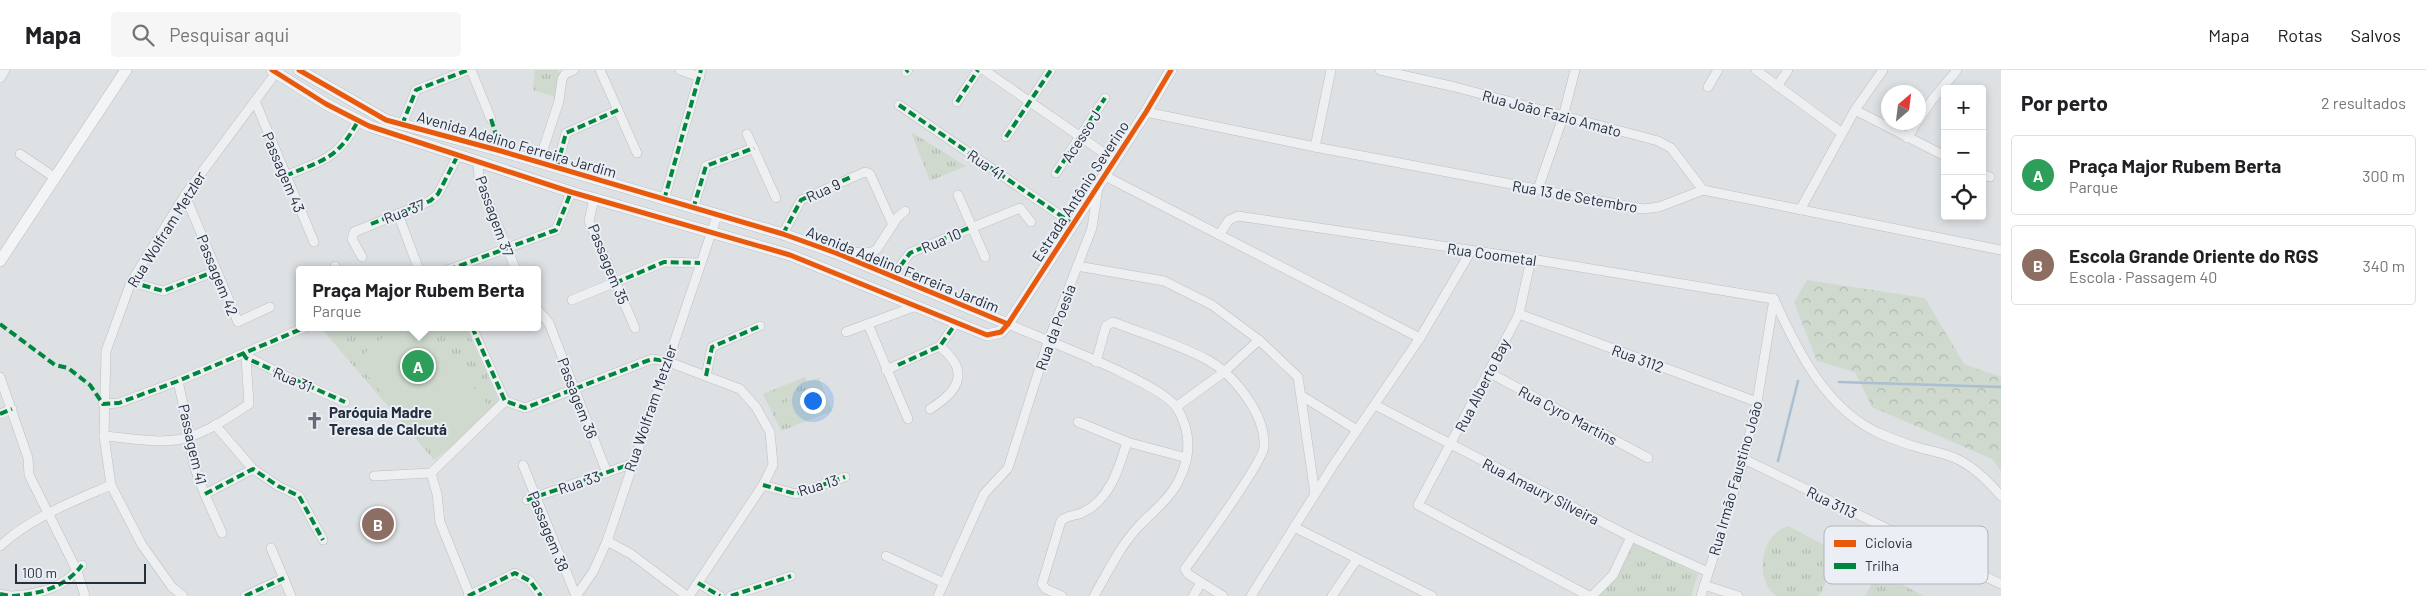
<!DOCTYPE html>
<html lang="pt">
<meta charset="utf-8">
<style>
:root{--surface:#fff;--page:#f6f6f6;--text:#202124;--muted:#757577;--line:#e0e0e0;--accent:#0f766e}
body{margin:0;font-family:Barlow,sans-serif;background:var(--page);color:var(--text)}
.controls{position:absolute;right:15px;top:15px;display:grid;overflow:hidden;border-radius:5px;box-shadow:0 2px 8px #0003}
.controls button{width:45px;height:45px;display:grid;place-items:center;padding:0;border:0;border-bottom:1px solid var(--line);background:var(--surface);color:var(--text);font:25px sans-serif}
.compass{position:absolute;left:1881px;top:15px;width:45px;height:45px;border-radius:50%;background:var(--surface);box-shadow:0 2px 8px #0003;rotate:28deg}
.scale{position:absolute;left:15px;bottom:12px;width:131px;box-sizing:border-box;padding-left:5px;border:2px solid #242f3e;border-top:0;font-size:14px;line-height:18px;white-space:nowrap;color:#242f3e;-webkit-text-stroke:4px #ebeff5;paint-order:stroke}
.you{position:absolute;left:812px;top:330px;width:18px;height:18px;margin:-12px;border:4px solid #fff;border-radius:50%;background:#1a73e8;box-shadow:0 0 0 8px #1a73e833}
.badge{display:grid;place-items:center;width:32px;height:32px;border-radius:50%;background:var(--accent);color:#fff;font-size:16px;font-weight:700}
.pin{position:absolute;translate:-50% -50%;border:2px solid #fff;box-shadow:0 1px 5px #0006}
.popup{position:absolute;left:296px;top:196px;width:245px;height:65px;box-sizing:border-box;display:grid;place-content:center;border-radius:5px;background:var(--surface);filter:drop-shadow(0 1px 4px #0005);font-size:16px;white-space:nowrap;color:var(--muted)}
.popup b{font-size:19px;color:var(--text)}
.popup::after{content:'';position:absolute;left:50%;top:100%;margin-left:-10px;border:10px solid transparent;border-top-color:var(--surface)}
.list{margin:0;padding:0;list-style:none}
h2{display:flex;justify-content:space-between;align-items:center;height:65px;margin:0;padding:0 20px;font-size:21px}
h2 small{font-size:16px;font-weight:400;color:var(--muted)}
.list li{display:grid;grid-template-columns:32px 1fr auto;gap:15px;align-items:center;box-sizing:border-box;height:80px;margin:0 10px 10px;padding:0 10px;border:1px solid var(--line);border-radius:5px}
.list b{display:block;font-size:19px;white-space:nowrap}
.list p{margin:0;font-size:16px;white-space:nowrap;color:var(--muted)}
.list em{font-size:16px;font-style:normal;color:var(--muted)}
.icon{flex:none;width:28px;height:28px;fill:none;stroke:currentColor;stroke-width:2;stroke-linecap:round;stroke-linejoin:round}
.map{position:relative;flex:none;width:2001px;height:526px;overflow:hidden}
header{display:flex;align-items:center;gap:30px;box-sizing:border-box;height:70px;padding:0 25px;background:var(--surface);border-bottom:1px solid var(--line)}
header strong{font-size:24px}
nav{display:flex;gap:28px;margin-inline-start:auto;font-size:18px}
.search{width:350px;height:45px;background:var(--page);display:flex;align-items:center;gap:12px;box-sizing:border-box;padding:0 18px;border-radius:5px;color:var(--muted);font-size:19px}
main{display:flex}
aside{flex:1;background:var(--surface)}
.map>svg:first-child{display:block}
.grass{fill:url(#grass-tufts)}
.forest{fill:url(#forest-crowns)}
.pitch{fill:#cfd9ce}
.lines{fill:none;stroke-linecap:round;stroke-linejoin:round}
.stream{stroke:#a9bfd2;stroke-width:2.5}
.minor-casing{stroke:#bcbfc2;stroke-width:10}
.major-casing{stroke:#babec2;stroke-width:12}
.minor{stroke:#edeff1;stroke-width:9}
.major{stroke:#f2f4f5;stroke-width:11}
.quiet{stroke:#00873e;stroke-width:4;stroke-dasharray:8 4;stroke-linecap:butt}
.cycleway-casing{stroke:#ebeff5;stroke-width:8}
.cycleway{stroke:#e8590c;stroke-width:5}
.labels{text-anchor:middle;dominant-baseline:central;stroke-width:4;stroke-linejoin:round;paint-order:stroke}
.street-label{font-size:15px;fill:#242f3e;stroke:#ebeff5}
.poi-label{font-size:15px;font-weight:bold;fill:#242f3e;stroke:#ebeff5;text-anchor:start}
.key{fill:#ebeff5;stroke:#afb5be;stroke-width:1}
.key-label{font-size:14px;fill:#242f3e}
</style>
<header>
<strong>Mapa</strong>
<div class="search"><svg class="icon" aria-label="search" viewBox="0 0 24 24"><circle cx="10" cy="10" r="6"/><path d="M15 15l6 6"/></svg>Pesquisar aqui</div>
<nav><a>Mapa</a><a>Rotas</a><a>Salvos</a></nav>
</header>
<main>
<div class="map">
<svg width="2001" height="526" viewBox="0 0 2001 526">
<defs>
<pattern id="grass-tufts" width="24" height="20" patternUnits="userSpaceOnUse" patternTransform="scale(1.25)"><rect width="24" height="20" fill="#cfd9ce"/><path d="M3 7l-1-3M5 7V3M7 7l1-3M15 17l-1-3M17 17v-4M19 17l1-3" fill="none" stroke="#b2bbb2"/></pattern>
<pattern id="forest-crowns" width="20" height="18" patternUnits="userSpaceOnUse" patternTransform="scale(1.25)"><rect width="20" height="18" fill="#cfd9ce"/><path d="M2 6a3 3 0 1 1 6 0M12 15a3 3 0 1 1 6 0" fill="none" stroke="#b2bbb2"/></pattern>
</defs>
<rect width="100%" height="100%" fill="#dee1e4"/>
<g class="grass">
<polygon points="535,0 558,0 560,3 555,27 533,20"/>
<polygon points="911,62 966,96 930,111"/>
<polygon points="466,257 500,334 470,362 434,390 321,258"/>
<polygon points="805,307 807,312 819,308 832,341 781,361 763,324"/>
<path d="M1788 456 1838 482 1841 487C1827 497 1828 513 1819 526H1776C1754 509 1760 465 1788 456Z"/>
<polygon points="1634,472 1698,504 1691,526 1598,526 1619,504"/>
<polygon points="1878,502 1924,526 1865,526"/>
</g>
<polygon class="forest" points="1807,210 1925,228 1964,294 2001,307 2001,401 1992,389 1872,337 1855,302 1817,291 1794,232"/>
<g class="pitch">
<polygon points="396,257 423,257 490,337 434,385 355,291"/>
<polygon points="819,319 828,340 791,354 783,333"/>
</g>
<g class="lines">
<g class="stream">
<polyline points="1839,312 2001,317"/>
<polyline points="1778,391 1798,311"/>
</g>
<defs>
<g id="minor">
<polyline points="471,0 491,49"/>
<polyline points="600,0 637,83"/>
<polyline points="680,0 700,7"/>
<polyline points="984,0 1114,90"/>
<polyline points="1380,0 1455,17 1658,71 1671,78 1703,120"/>
<polyline points="1756,0 1842,63"/>
<polyline points="906,2 908,0"/>
<polyline points="0,8 5,0"/>
<polyline points="1777,16 1788,0"/>
<polyline points="1708,17 1718,0"/>
<polyline points="255,31 314,172"/>
<polyline points="957,32 978,0"/>
<polyline points="899,35 1073,154"/>
<polyline points="1855,40 1945,86"/>
<polyline points="1146,42 1315,77 1643,139 1659,137 1703,120 2001,180"/>
<polyline points="1918,51 1932,30 1957,0"/>
<polyline points="402,55 416,20 468,0"/>
<polyline points="747,64 776,128"/>
<polyline points="1006,67 1051,0"/>
<polyline points="1907,68 1917,52"/>
<polyline points="1315,77 1331,0"/>
<polyline points="20,84 54,107"/>
<polyline points="478,91 479,110 516,200"/>
<polyline points="539,92 559,31 562,9 565,4 574,0"/>
<polyline points="557,97 566,63 618,40"/>
<polyline points="1056,103 1105,28"/>
<polyline points="1982,104 1990,107"/>
<path d="M285 106C323 90 337 90 358 51"/>
<polyline points="1105,106 1420,268"/>
<polyline points="1538,119 1563,47 1575,0"/>
<polyline points="185,125 238,252 270,237"/>
<polyline points="958,125 985,187"/>
<polyline points="594,129 589,151 635,258"/>
<polyline points="664,130 701,0"/>
<polyline points="693,139 706,96 754,78"/>
<polyline points="1800,140 1855,40 1883,0"/>
<polyline points="398,144 419,200"/>
<polyline points="783,164 801,130 865,102 870,104 893,155"/>
<polyline points="1219,165 1229,150 1238,146 1531,189 1774,229"/>
<polyline points="838,183 872,182 877,179 897,148 905,141"/>
<polyline points="362,187 352,169 354,162 430,131 438,124 458,85"/>
<polyline points="1531,189 1519,244 1418,435 1589,526"/>
<polyline points="335,196 337,200"/>
<polyline points="1077,196 1164,211 1212,235 1259,270 1298,307 1315,424"/>
<polyline points="448,200 556,160 571,122"/>
<polyline points="893,206 910,183 1020,138 1031,152"/>
<polyline points="131,212 163,221 216,201"/>
<path d="M1774 229C1797 280 1827 341 1881 364 1893 369 1905 374 1917 377 1930 381 1945 383 1957 389 1974 397 1989 412 2001 426"/>
<polyline points="572,230 664,192 700,193"/>
<polyline points="537,239 549,253 607,403"/>
<polyline points="1519,244 1757,332"/>
<polyline points="868,254 908,349"/>
<path d="M1008 254C1042 269 1160 312 1177 338 1191 361 1191 386 1179 410 1170 429 1153 441 1139 456 1120 476 1108 502 1094 526"/>
<polyline points="472,257 505,331 525,338 652,289 666,291 740,319 756,337 770,362 773,395 763,415 689,526"/>
<polyline points="846,262 916,236"/>
<polyline points="244,285 287,307 345,332"/>
<path d="M1096 292 1106 256 1113 252C1144 264 1177 274 1206 289 1234 304 1266 345 1264 377 1263 392 1198 481 1185 499L1188 504 1223 526"/>
<polyline points="886,300 940,276 956,253"/>
<polyline points="1488,302 1648,388"/>
<polyline points="706,306 712,277 760,256"/>
<polyline points="0,307 28,388 29,405 77,501 85,526"/>
<path d="M178 311C183 334 188 356 191 379 195 408 211 437 222 463"/>
<polyline points="1302,326 1357,360"/>
<polyline points="103,334 119,333 178,311 306,257"/>
<polyline points="1375,335 1631,467 1708,502"/>
<polyline points="1176,337 1224,302 1259,270"/>
<path d="M930 339C943 331 963 316 957 298 955 290 946 282 940 276"/>
<polyline points="0,344 12,339"/>
<polyline points="1078,352 1127,372 1187,388"/>
<polyline points="215,355 253,399"/>
<path d="M104 366C131 368 165 376 192 366 212 359 231 346 249 334L246 288"/>
<polyline points="1744,389 2001,514"/>
<polyline points="523,395 576,526"/>
<polyline points="431,403 437,424 440,452 470,526"/>
<polyline points="374,406 431,403 505,331"/>
<polyline points="763,415 796,424 845,407"/>
<polyline points="205,424 253,399 278,416 299,426 323,470"/>
<polyline points="527,430 631,394"/>
<polyline points="1294,457 1432,526"/>
<polyline points="607,471 631,484 687,526"/>
<path d="M0 476C32 447 72 432 111 415"/>
<polyline points="271,478 291,526"/>
<polyline points="886,486 944,513"/>
<polyline points="698,513 720,526"/>
<polyline points="1704,515 1738,526"/>
<polyline points="0,524 10,526"/>
<path d="M12 526C39 524 65 518 82 495"/>
<polyline points="183,526 172,517 142,475 111,415 104,366 106,281 131,212 185,125 278,0"/>
<polyline points="245,526 284,508"/>
<polyline points="468,526 515,503 530,511 541,526"/>
<polyline points="576,526 593,502 607,471 717,146"/>
<polyline points="731,526 791,506"/>
<polyline points="938,526 984,424 1008,398 1048,272 1092,158 1098,118"/>
<path d="M1062 526 1046 519 1042 514 1061 451C1067 445 1074 446 1082 443 1110 430 1119 398 1127 372"/>
<polyline points="1193,526 1201,513"/>
<polyline points="1251,526 1334,394 1420,268 1471,181"/>
<polyline points="1332,526 1357,489"/>
<polyline points="1592,526 1613,505 1631,467"/>
<polyline points="1701,526 1744,389 1757,332 1774,229"/>
</g>
<g id="major">
<polyline points="272,0 326,34 369,56 571,122 790,185 987,265 1001,262 1008,254 1146,42 1171,0"/>
<polyline points="299,0 386,50 501,81 783,164 836,183 1008,254"/>
<polyline points="0,191 126,0"/>
</g>
</defs>
<use href="#minor" class="minor-casing"/>
<use href="#major" class="major-casing"/>
<use href="#minor" class="minor"/>
<use href="#major" class="major"/>
<g class="quiet">
<polyline points="906,2 908,0"/>
<polyline points="957,32 978,0"/>
<polyline points="899,35 1073,154"/>
<polyline points="491,49 501,81"/>
<polyline points="402,55 416,20 468,0"/>
<polyline points="1006,67 1051,0"/>
<polyline points="557,97 566,63 618,40"/>
<polyline points="1056,103 1105,28"/>
<path d="M285 106C323 90 337 90 358 51"/>
<polyline points="664,130 701,0"/>
<polyline points="693,139 706,96 754,78"/>
<polyline points="371,154 430,131 438,124 458,85"/>
<polyline points="783,164 801,130 853,106"/>
<polyline points="448,200 556,160 571,122"/>
<polyline points="893,206 910,183 971,157"/>
<polyline points="131,212 163,221 216,201"/>
<polyline points="615,213 664,192 700,193"/>
<polyline points="0,254 55,295 68,298 90,315 103,334 119,333 178,311 306,257"/>
<polyline points="472,257 505,331 525,338 652,289 666,291"/>
<polyline points="243,283 246,288 345,332"/>
<polyline points="898,295 940,276 956,253"/>
<polyline points="706,306 712,277 760,256"/>
<polyline points="0,344 12,339"/>
<polyline points="763,415 796,424 845,407"/>
<polyline points="205,424 253,399 278,416 299,426 323,470"/>
<polyline points="527,430 631,394"/>
<polyline points="698,513 720,526"/>
<polyline points="0,524 10,526"/>
<path d="M12 526C39 524 65 518 82 495"/>
<polyline points="245,526 284,508"/>
<polyline points="468,526 515,503 530,511 541,526"/>
<polyline points="731,526 791,506"/>
</g>
<defs>
<g id="cycleway">
<polyline points="272,0 326,34 369,56 571,122 790,185 987,265 1001,262 1008,254 1146,42 1171,0"/>
<polyline points="299,0 386,50 501,81 783,164 836,183 1008,254"/>
</g>
</defs>
<use href="#cycleway" class="cycleway-casing"/>
<use href="#cycleway" class="cycleway"/>
</g>
<defs>
<symbol id="church-bare" viewBox="-9 -9 18 18"><path d="M-1.2-6h2.4v3.5h3.3v2.4h-3.3V6h-2.4V-.1h-3.3v-2.4h3.3Z" fill="#656d78" stroke="#ebeff5" stroke-width="2.5" paint-order="stroke"/></symbol>
</defs>
<g fill-rule="evenodd">
<use href="#church-bare" x="302" y="338" width="25" height="25"/>
</g>
<g class="labels">
<g class="street-label">
<text transform="translate(1552 43) rotate(15)">Rua João Fazio Amato</text>
<text transform="translate(1081 66) rotate(-57)">Acesso J</text>
<text transform="translate(517 74) rotate(16)">Avenida Adelino Ferreira Jardim</text>
<text transform="translate(986 94) rotate(34)">Rua 41</text>
<text transform="translate(284 102) rotate(67)">Passagem 43</text>
<text transform="translate(823 120) rotate(-25)">Rua 9</text>
<text transform="translate(1080 121) rotate(-57)">Estrada Antônio Severino</text>
<text transform="translate(1575 126) rotate(10)">Rua 13 de Setembro</text>
<text transform="translate(404 141) rotate(-21)">Rua 37</text>
<text transform="translate(495 146) rotate(70)">Passagem 37</text>
<text transform="translate(166 159) rotate(-58)">Rua Wolfram Metzler</text>
<text transform="translate(941 170) rotate(-23)">Rua 10</text>
<text transform="translate(1492 184) rotate(8)">Rua Coometal</text>
<text transform="translate(609 194) rotate(68)">Passagem 35</text>
<text transform="translate(903 199) rotate(22)">Avenida Adelino Ferreira Jardim</text>
<text transform="translate(218 205) rotate(68)">Passagem 42</text>
<text transform="translate(1055 257) rotate(-70)">Rua da Poesia</text>
<text transform="translate(1638 288) rotate(20)">Rua 3112</text>
<text transform="translate(293 309) rotate(23)">Rua 31</text>
<text transform="translate(1482 315) rotate(-63)">Rua Alberto Bay</text>
<text transform="translate(578 328) rotate(69)">Passagem 36</text>
<text transform="translate(650 338) rotate(-71)">Rua Wolfram Metzler</text>
<text transform="translate(1568 345) rotate(28)">Rua Cyro Martins</text>
<text transform="translate(193 374) rotate(77)">Passagem 41</text>
<text transform="translate(1735 408) rotate(-74)">Rua Irmão Faustino João</text>
<text transform="translate(579 412) rotate(-19)">Rua 33</text>
<text transform="translate(818 415) rotate(-17)">Rua 13</text>
<text transform="translate(1541 421) rotate(27)">Rua Amaury Silveira</text>
<text transform="translate(1832 432) rotate(26)">Rua 3113</text>
<text transform="translate(549 461) rotate(68)">Passagem 38</text>
</g>
<g class="poi-label">
<text x="329" y="342">Paróquia Madre<tspan x="329" dy="17">Teresa de Calcutá</tspan></text>
</g>
</g>
<rect x="1824" y="456" width="164" height="58" rx="8" class="key"/>
<rect x="1834" y="470" width="22" height="7" fill="#e8590c"/>
<rect x="1834" y="493" width="22" height="6" fill="#00873e"/>
<g class="key-label">
<text x="1865" y="478">Ciclovia</text>
<text x="1865" y="501">Trilha</text>
</g>
</svg>
<div class="controls">
<button>+</button>
<button>−</button>
<button><svg class="icon" aria-label="locate" viewBox="0 0 24 24"><circle cx="12" cy="12" r="6"/><path d="M12 2v4M12 18v4M2 12h4M18 12h4"/></svg></button>
</div>
<svg class="compass" viewBox="-18 -18 36 36"><path d="M0-13l5 13h-10z" fill="#e53935"/><path d="M0 13l5-13h-10z" fill="#757577"/></svg>
<div class="scale">100 m</div>
<div class="you"></div>
<div class="pin badge" style="left:418px;top:296px;background:#2e9e5b">A</div>
<div class="popup"><b>Praça Major Rubem Berta</b>Parque</div>
<div class="pin badge" style="left:378px;top:454px;background:#8d6e63">B</div>
</div>
<aside>
<h2>Por perto<small>2 resultados</small></h2>
<ul class="list">
<li><span class="badge" style="background:#2e9e5b">A</span><div><b>Praça Major Rubem Berta</b><p>Parque</p></div><em>300 m</em></li>
<li><span class="badge" style="background:#8d6e63">B</span><div><b>Escola Grande Oriente do RGS</b><p>Escola · Passagem 40</p></div><em>340 m</em></li>
</ul>
</aside>
</main>
